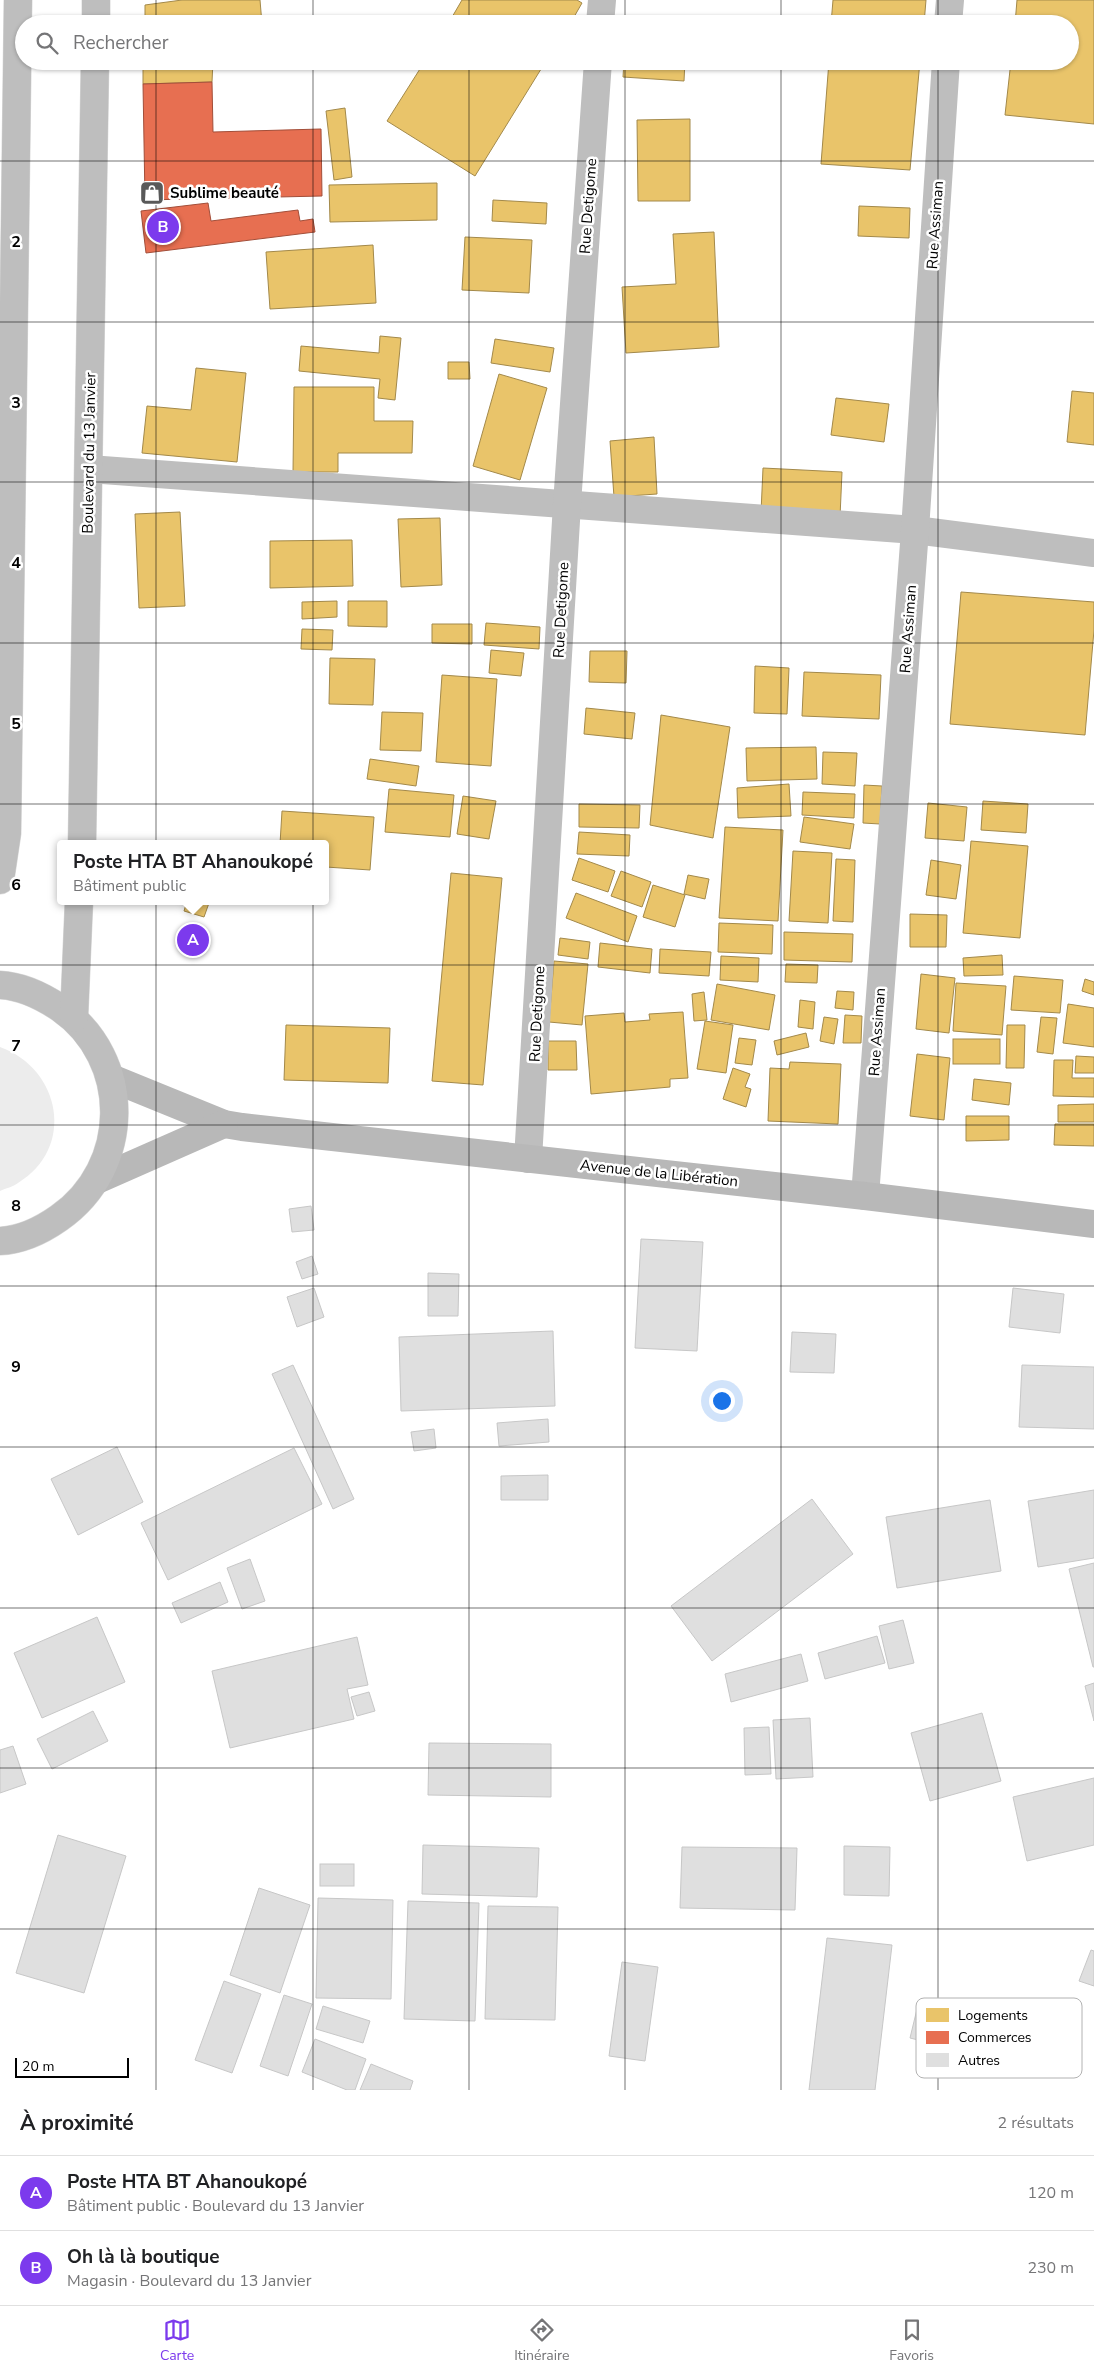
<!DOCTYPE html>
<html lang="fr">
<meta charset="utf-8">
<style>
:root{--surface:#fff;--page:#f2f2f2;--text:#202124;--muted:#757577;--line:#e0e0e0;--accent:#7c3aed}
body{margin:0;font-family:"Nunito Sans",sans-serif;background:var(--page);color:var(--text)}
.scale{position:absolute;left:15px;bottom:12px;width:114px;box-sizing:border-box;padding-left:5px;border:2px solid #000;border-top:0;font-size:14px;line-height:18px;white-space:nowrap;color:#000;-webkit-text-stroke:4px #fff;paint-order:stroke}
.you{position:absolute;left:721px;top:1400px;width:18px;height:18px;margin:-12px;border:4px solid #fff;border-radius:50%;background:#1a73e8;box-shadow:0 0 0 8px #1a73e833}
.badge{display:grid;place-items:center;width:32px;height:32px;border-radius:50%;background:var(--accent);color:#fff;font-size:16px;font-weight:700}
.pin{position:absolute;translate:-50% -50%;border:2px solid #fff;box-shadow:0 1px 5px #0006}
.popup{position:absolute;left:57px;top:840px;width:272px;height:65px;box-sizing:border-box;display:grid;place-content:center;border-radius:5px;background:var(--surface);filter:drop-shadow(0 1px 4px #0005);font-size:16px;white-space:nowrap;color:var(--muted)}
.popup b{font-size:19px;color:var(--text)}
.popup::after{content:'';position:absolute;left:50%;top:100%;margin-left:-10px;border:10px solid transparent;border-top-color:var(--surface)}
.list{margin:0;padding:0;list-style:none}
h2{display:flex;justify-content:space-between;align-items:center;height:65px;margin:0;padding:0 20px;font-size:21px}
h2 small{font-size:16px;font-weight:400;color:var(--muted)}
.list li{display:grid;grid-template-columns:32px 1fr auto;gap:15px;align-items:center;box-sizing:border-box;height:75px;padding:0 20px;border-top:1px solid var(--line)}
.list b{display:block;font-size:19px;white-space:nowrap}
.list p{margin:0;font-size:16px;white-space:nowrap;color:var(--muted)}
.list em{font-size:16px;font-style:normal;color:var(--muted)}
.icon{flex:none;width:28px;height:28px;fill:none;stroke:currentColor;stroke-width:2;stroke-linecap:round;stroke-linejoin:round}
.map{position:relative;flex:none;width:1094px;height:2090px;overflow:hidden}
.search{position:absolute;background:var(--surface);box-shadow:0 1px 4px #0004;left:15px;right:15px;top:15px;height:55px;display:flex;align-items:center;gap:12px;box-sizing:border-box;padding:0 18px;border-radius:28px;color:var(--muted);font-size:19px}
.sheet{height:215px;background:var(--surface)}
nav{display:flex;justify-content:space-around;align-items:center;box-sizing:border-box;height:70px;border-top:1px solid var(--line);background:var(--surface);font-size:14px;color:var(--muted)}
nav a{display:grid;justify-items:center;gap:2px}
nav .on{color:var(--accent)}
.map>svg:first-child{display:block}
.green{fill:#ececec}
.homes{fill:#e9c46a;stroke:#a3894a}
.shops{fill:#e76f51;stroke:#a24e39}
.building{fill:#dfdfdf;stroke:#c7c7c7}
.lines{fill:none;stroke-linecap:round;stroke-linejoin:round}
.highway-casing{stroke:#dbdbdb;stroke-width:29}
.street{stroke:#bebebe;stroke-width:28}
.secondary{stroke:#b8b8b8;stroke-width:28}
.highway{stroke:#bebebe;stroke-width:28}
.grid{fill:none;stroke:#000;stroke-width:1;stroke-opacity:0.55}
.labels{text-anchor:middle;dominant-baseline:central;stroke-width:5;stroke-linejoin:round;paint-order:stroke}
.poi-label{font-size:15px;font-weight:bold;fill:#000;stroke:#fff;text-anchor:start}
.street-label{font-size:15px;fill:#000;stroke:#fff}
.key{fill:#fff;stroke:#b2b2b2;stroke-width:1}
.key-label{font-size:14px;fill:#000}
.grid-label{font-size:16px;text-anchor:middle;font-weight:bold;fill:#000;stroke:#fff;stroke-width:5;stroke-linejoin:round;paint-order:stroke}
</style>
<div class="map">
<svg width="1094" height="2090" viewBox="0 0 1094 2090">
<rect width="100%" height="100%" fill="#fff"/>
<path class="green" d="M0 1047C61 1069 76 1148 18 1183 13 1187 6 1188 0 1191Z"/>
<g class="homes">
<polygon points="182,0 260,0 262,24 145,24 145,5"/>
<polygon points="462,0 577,0 582,3 570,24 448,24"/>
<polygon points="833,0 926,0 924,24 831,24"/>
<polygon points="1017,0 1094,0 1094,124 1005,115 1011,61 1070,61 1070,24 1015,24"/>
<polygon points="627,19 688,22 688,24 626,24"/>
<polygon points="143,61 213,61 212,82 143,84"/>
<polygon points="425,61 546,61 475,176 387,121"/>
<polygon points="624,61 685,61 684,81 623,77"/>
<polygon points="829,61 920,61 910,170 821,164"/>
<polygon points="345,108 352,177 334,180 326,111"/>
<polygon points="690,119 690,201 638,201 637,120"/>
<polygon points="437,183 437,220 330,222 329,185"/>
<polygon points="493,200 547,203 546,224 492,221"/>
<polygon points="859,206 910,208 909,238 858,236"/>
<polygon points="714,232 719,347 626,353 622,287 676,284 673,234"/>
<polygon points="465,237 532,240 529,293 462,290"/>
<polygon points="373,245 376,303 270,309 266,252"/>
<polygon points="380,336 401,338 395,400 378,398 380,379 299,371 301,346 379,353"/>
<polygon points="495,339 554,348 550,372 491,363"/>
<polygon points="448,362 469,362 470,379 448,379"/>
<polygon points="196,368 246,373 237,462 142,453 147,406 191,410"/>
<polygon points="499,374 547,388 520,480 473,466"/>
<polygon points="294,387 374,387 374,421 413,421 412,453 338,453 338,472 293,472"/>
<polygon points="1072,391 1094,393 1094,445 1067,442"/>
<polygon points="836,398 889,404 884,442 831,435"/>
<polygon points="654,437 657,494 614,497 610,441"/>
<polygon points="763,468 842,472 840,517 761,513"/>
<polygon points="180,512 185,606 139,608 135,514"/>
<polygon points="440,518 442,585 401,587 398,519"/>
<polygon points="352,540 353,586 270,588 270,541"/>
<polygon points="961,592 1094,602 1094,630 1085,735 950,724"/>
<polygon points="337,601 337,617 302,619 302,602"/>
<polygon points="348,601 387,601 387,627 348,626"/>
<polygon points="486,623 540,627 539,649 484,645"/>
<polygon points="432,624 472,624 472,644 432,643"/>
<polygon points="302,629 333,630 332,650 301,649"/>
<polygon points="491,650 524,653 521,676 489,673"/>
<polygon points="590,651 627,651 626,683 589,682"/>
<polygon points="330,658 375,659 373,705 329,704"/>
<polygon points="755,666 789,668 787,714 754,713"/>
<polygon points="804,672 881,675 879,719 802,716"/>
<polygon points="442,675 497,679 491,766 436,762"/>
<polygon points="586,708 635,713 632,739 584,734"/>
<polygon points="382,712 423,713 421,751 380,750"/>
<polygon points="661,715 730,727 713,838 650,825"/>
<polygon points="816,747 817,779 747,781 746,748"/>
<polygon points="823,752 857,753 855,786 822,784"/>
<polygon points="370,759 419,766 416,786 367,779"/>
<polygon points="789,784 791,816 738,818 737,788"/>
<polygon points="864,785 882,786 880,824 863,823"/>
<polygon points="389,789 454,795 450,837 385,832"/>
<polygon points="803,792 855,794 854,818 802,815"/>
<polygon points="463,796 496,801 489,839 457,834"/>
<polygon points="983,801 1028,804 1026,833 981,830"/>
<polygon points="928,803 967,807 964,841 925,838"/>
<polygon points="579,804 640,805 639,828 579,827"/>
<polygon points="282,811 374,817 370,870 326,867 326,844 280,844"/>
<polygon points="804,817 854,824 850,849 800,842"/>
<polygon points="725,827 783,830 778,921 719,918"/>
<polygon points="579,832 630,835 629,856 577,854"/>
<polygon points="971,841 1028,846 1020,938 963,933"/>
<polygon points="793,851 832,853 828,923 789,921"/>
<polygon points="579,858 615,871 608,892 572,880"/>
<polygon points="836,859 855,860 853,922 833,921"/>
<polygon points="931,860 961,865 956,899 926,895"/>
<polygon points="621,871 651,882 642,907 611,896"/>
<polygon points="451,873 502,878 483,1085 432,1081"/>
<polygon points="688,875 709,879 705,899 684,894"/>
<polygon points="653,885 685,895 675,927 643,917"/>
<polygon points="576,893 637,916 628,942 566,918"/>
<polygon points="187,901 209,903 204,917 184,911"/>
<polygon points="910,914 947,915 946,947 910,947"/>
<polygon points="719,923 773,925 772,954 718,952"/>
<polygon points="784,932 853,934 852,962 784,960"/>
<polygon points="560,938 590,942 588,959 558,955"/>
<polygon points="600,943 652,949 650,973 598,967"/>
<polygon points="660,949 711,952 709,976 659,973"/>
<polygon points="1002,955 1003,975 964,976 963,958"/>
<polygon points="721,956 759,958 758,982 720,980"/>
<polygon points="554,961 588,964 582,1025 549,1022"/>
<polygon points="786,964 818,965 817,983 785,982"/>
<polygon points="921,974 955,978 949,1033 916,1029"/>
<polygon points="1014,976 1063,980 1060,1013 1011,1010"/>
<polygon points="1085,979 1094,982 1094,995 1082,991"/>
<polygon points="956,983 1006,986 1002,1035 953,1031"/>
<polygon points="717,984 775,995 769,1030 711,1020"/>
<polygon points="837,991 854,992 853,1010 835,1008"/>
<polygon points="704,992 707,1020 694,1021 692,994"/>
<polygon points="800,1000 815,1002 813,1029 798,1027"/>
<polygon points="1068,1004 1094,1008 1094,1047 1063,1043"/>
<polygon points="683,1012 688,1078 670,1079 670,1087 591,1094 585,1016 624,1013 625,1022 650,1020 649,1014"/>
<polygon points="845,1015 862,1016 861,1043 843,1043"/>
<polygon points="824,1017 838,1019 834,1044 820,1041"/>
<polygon points="1041,1017 1057,1018 1053,1054 1037,1052"/>
<polygon points="705,1021 733,1025 726,1073 697,1069"/>
<polygon points="286,1025 390,1028 388,1083 284,1080"/>
<polygon points="1007,1025 1025,1025 1024,1068 1006,1068"/>
<polygon points="806,1033 809,1047 777,1055 774,1041"/>
<polygon points="739,1038 756,1040 752,1065 735,1063"/>
<rect x="953" y="1039" width="47" height="25"/>
<polygon points="548,1041 576,1041 577,1070 548,1070"/>
<polygon points="917,1054 950,1058 944,1120 910,1116"/>
<polygon points="1076,1056 1094,1057 1094,1073 1075,1073"/>
<polygon points="1054,1060 1073,1060 1072,1078 1094,1078 1094,1097 1053,1096"/>
<polygon points="790,1062 841,1064 838,1124 768,1121 770,1068 789,1069"/>
<polygon points="733,1068 750,1074 745,1087 751,1089 746,1107 723,1099"/>
<polygon points="974,1079 1011,1083 1009,1105 972,1100"/>
<polygon points="1094,1104 1094,1122 1058,1122 1058,1105"/>
<polygon points="966,1116 1009,1116 1009,1140 966,1141"/>
<polygon points="1055,1124 1094,1124 1094,1146 1054,1145"/>
</g>
<g class="shops">
<polygon points="212,82 213,132 321,129 322,196 145,200 143,84"/>
<polygon points="208,203 211,221 298,210 300,221 313,219 315,232 146,253 141,211"/>
</g>
<g class="building">
<polygon points="311,1206 314,1230 292,1232 289,1209"/>
<polygon points="641,1239 703,1242 697,1351 635,1348"/>
<polygon points="312,1256 318,1274 302,1279 296,1262"/>
<polygon points="428,1273 459,1274 458,1316 428,1316"/>
<polygon points="314,1288 324,1317 297,1327 287,1297"/>
<polygon points="1013,1288 1064,1294 1060,1333 1009,1327"/>
<polygon points="553,1331 555,1406 401,1411 399,1337"/>
<polygon points="792,1332 836,1334 834,1373 790,1372"/>
<polygon points="293,1365 354,1499 333,1509 272,1374"/>
<polygon points="1022,1365 1094,1367 1094,1429 1019,1427"/>
<polygon points="548,1419 549,1442 499,1446 497,1423"/>
<polygon points="434,1429 436,1448 414,1451 411,1432"/>
<polygon points="117,1447 143,1502 78,1535 51,1479"/>
<polygon points="294,1448 322,1504 168,1580 141,1523"/>
<polygon points="548,1475 548,1500 501,1500 501,1476"/>
<polygon points="1094,1490 1094,1558 1038,1567 1028,1501"/>
<polygon points="812,1499 853,1554 712,1661 671,1606"/>
<polygon points="990,1500 1001,1571 897,1588 886,1517"/>
<polygon points="250,1559 265,1601 242,1609 227,1568"/>
<polygon points="1094,1563 1094,1667 1093,1667 1069,1569"/>
<polygon points="220,1582 228,1602 181,1623 172,1603"/>
<polygon points="97,1617 125,1682 42,1718 14,1653"/>
<polygon points="903,1620 914,1663 889,1669 879,1626"/>
<polygon points="877,1636 885,1663 825,1679 818,1653"/>
<polygon points="357,1637 368,1685 347,1689 354,1719 230,1748 212,1671"/>
<polygon points="801,1654 808,1681 731,1702 725,1674"/>
<polygon points="1094,1683 1094,1721 1085,1686"/>
<polygon points="369,1692 375,1711 357,1716 351,1697"/>
<polygon points="93,1711 108,1741 52,1769 37,1739"/>
<polygon points="982,1713 1001,1781 930,1801 911,1733"/>
<polygon points="810,1718 813,1777 776,1779 773,1720"/>
<polygon points="769,1727 771,1774 745,1775 744,1728"/>
<polygon points="429,1743 551,1744 551,1797 428,1795"/>
<polygon points="13,1746 26,1784 0,1793 0,1750"/>
<polygon points="1094,1778 1094,1845 1027,1861 1013,1797"/>
<polygon points="58,1835 126,1856 84,1993 16,1973"/>
<polygon points="423,1845 539,1848 537,1897 422,1894"/>
<polygon points="844,1846 890,1847 889,1896 844,1895"/>
<polygon points="682,1847 797,1848 795,1910 680,1908"/>
<rect x="320" y="1864" width="34" height="22"/>
<polygon points="259,1888 310,1905 280,1993 230,1975"/>
<polygon points="318,1898 393,1900 391,1999 316,1998"/>
<polygon points="408,1901 479,1903 475,2021 404,2019"/>
<polygon points="488,1906 558,1907 555,2020 485,2019"/>
<polygon points="827,1938 892,1945 875,2090 809,2090"/>
<polygon points="1091,1950 1094,1951 1094,1986 1079,1981"/>
<polygon points="622,1962 658,1967 645,2061 609,2056"/>
<polygon points="224,1981 261,1994 232,2073 195,2060"/>
<polygon points="284,1995 312,2004 288,2076 260,2066"/>
<polygon points="323,2006 370,2021 363,2043 316,2029"/>
<polygon points="917,2009 1042,2039 1035,2069 910,2038"/>
<polygon points="315,2039 366,2059 355,2090 347,2090 302,2072"/>
<polygon points="371,2064 413,2081 410,2090 360,2090"/>
</g>
<g class="lines">
<defs>
<g id="highway">
<polyline points="96,24 96,0"/>
<polyline points="82,844 95,61"/>
<polyline points="0,880 7,833 18,0"/>
<path d="M0 985C21 986 42 996 60 1008 133 1059 132 1167 59 1218 42 1230 22 1240 0 1241"/>
<polyline points="74,1018 79,901"/>
</g>
</defs>
<use href="#highway" class="highway-casing"/>
<g class="street">
<polyline points="600,24 602,0"/>
<polyline points="948,24 950,0"/>
<polyline points="89,469 915,530 1094,553"/>
<polyline points="528,1159 567,504 598,61"/>
<polyline points="865,1196 915,530 946,61"/>
</g>
<g class="secondary">
<polyline points="111,1078 224,1124 242,1127 865,1196 1094,1224"/>
<polyline points="97,1180 224,1124"/>
</g>
<use href="#highway" class="highway"/>
</g>
<path class="grid" d="M156 0V24M313 0V24M469 0V24M625 0V24M781 0V24M938 0V24M156 61V2090M313 61V2090M469 61V2090M625 61V2090M781 61V2090M938 61V2090M0 161H1094M0 322H1094M0 482H1094M0 643H1094M0 804H1094M0 965H1094M0 1125H1094M0 1286H1094M0 1447H1094M0 1608H1094M0 1768H1094M0 1929H1094"/>
<defs>
<symbol id="shop-square" viewBox="-11 -11 22 22"><rect x="-9" y="-9" width="18" height="18" rx="4" fill="#595959" stroke="#fff"/><path d="M-5-2.5h2.3a2.7 3.5 0 0 1 5.4 0H5L5.5 6h-11ZM-1.5-2.5h3a1.5 2.3 0 0 0-3 0Z" fill="#fff"/></symbol>
</defs>
<g fill-rule="evenodd">
<use href="#shop-square" x="138" y="179" width="28" height="28"/>
</g>
<g class="labels">
<g class="poi-label">
<text x="170" y="193">Sublime beauté</text>
</g>
<g class="street-label">
<text transform="translate(588 206) rotate(-86)">Rue Detigome</text>
<text transform="translate(935 225) rotate(-86)">Rue Assiman</text>
<text transform="translate(89 453) rotate(-89)">Boulevard du 13 Janvier</text>
<text transform="translate(561 610) rotate(-87)">Rue Detigome</text>
<text transform="translate(908 629) rotate(-86)">Rue Assiman</text>
<text transform="translate(537 1014) rotate(-87)">Rue Detigome</text>
<text transform="translate(877 1032) rotate(-86)">Rue Assiman</text>
<text transform="translate(659 1173) rotate(6)">Avenue de la Libération</text>
</g>
</g>
<rect x="916" y="1998" width="166" height="80" rx="8" class="key"/>
<rect x="926" y="2008" width="23" height="14" fill="#e9c46a"/>
<rect x="926" y="2031" width="23" height="13" fill="#e76f51"/>
<rect x="926" y="2053" width="23" height="14" fill="#dfdfdf"/>
<g class="key-label">
<text x="958" y="2020">Logements</text>
<text x="958" y="2042">Commerces</text>
<text x="958" y="2065">Autres</text>
</g>
<g class="grid-label">
<text x="16" y="247">2</text>
<text x="16" y="408">3</text>
<text x="16" y="568">4</text>
<text x="16" y="729">5</text>
<text x="16" y="890">6</text>
<text x="16" y="1051">7</text>
<text x="16" y="1211">8</text>
<text x="16" y="1372">9</text>
</g>
</svg>
<div class="scale">20 m</div>
<div class="you"></div>
<div class="pin badge" style="left:193px;top:940px">A</div>
<div class="popup"><b>Poste HTA BT Ahanoukopé</b>Bâtiment public</div>
<div class="pin badge" style="left:163px;top:227px">B</div>
<div class="search"><svg class="icon" aria-label="search" viewBox="0 0 24 24"><circle cx="10" cy="10" r="6"/><path d="M15 15l6 6"/></svg>Rechercher</div>
</div>
<section class="sheet">
<h2>À proximité<small>2 résultats</small></h2>
<ul class="list">
<li><span class="badge">A</span><div><b>Poste HTA BT Ahanoukopé</b><p>Bâtiment public · Boulevard du 13 Janvier</p></div><em>120 m</em></li>
<li><span class="badge">B</span><div><b>Oh là là boutique</b><p>Magasin · Boulevard du 13 Janvier</p></div><em>230 m</em></li>
</ul>
</section>
<nav>
<a class="on"><svg class="icon" aria-label="map" viewBox="0 0 24 24"><path d="M3 6l6-2 6 2 6-2v14l-6 2-6-2-6 2zM9 4v14M15 6v14"/></svg>Carte</a>
<a><svg class="icon" aria-label="directions" viewBox="0 0 24 24"><path d="M12 3l9 9-9 9-9-9zM9 14v-3h6M13 9l2 2-2 2"/></svg>Itinéraire</a>
<a><svg class="icon" aria-label="saved" viewBox="0 0 24 24"><path d="M7 4h10v16l-5-4-5 4z"/></svg>Favoris</a>
</nav>
